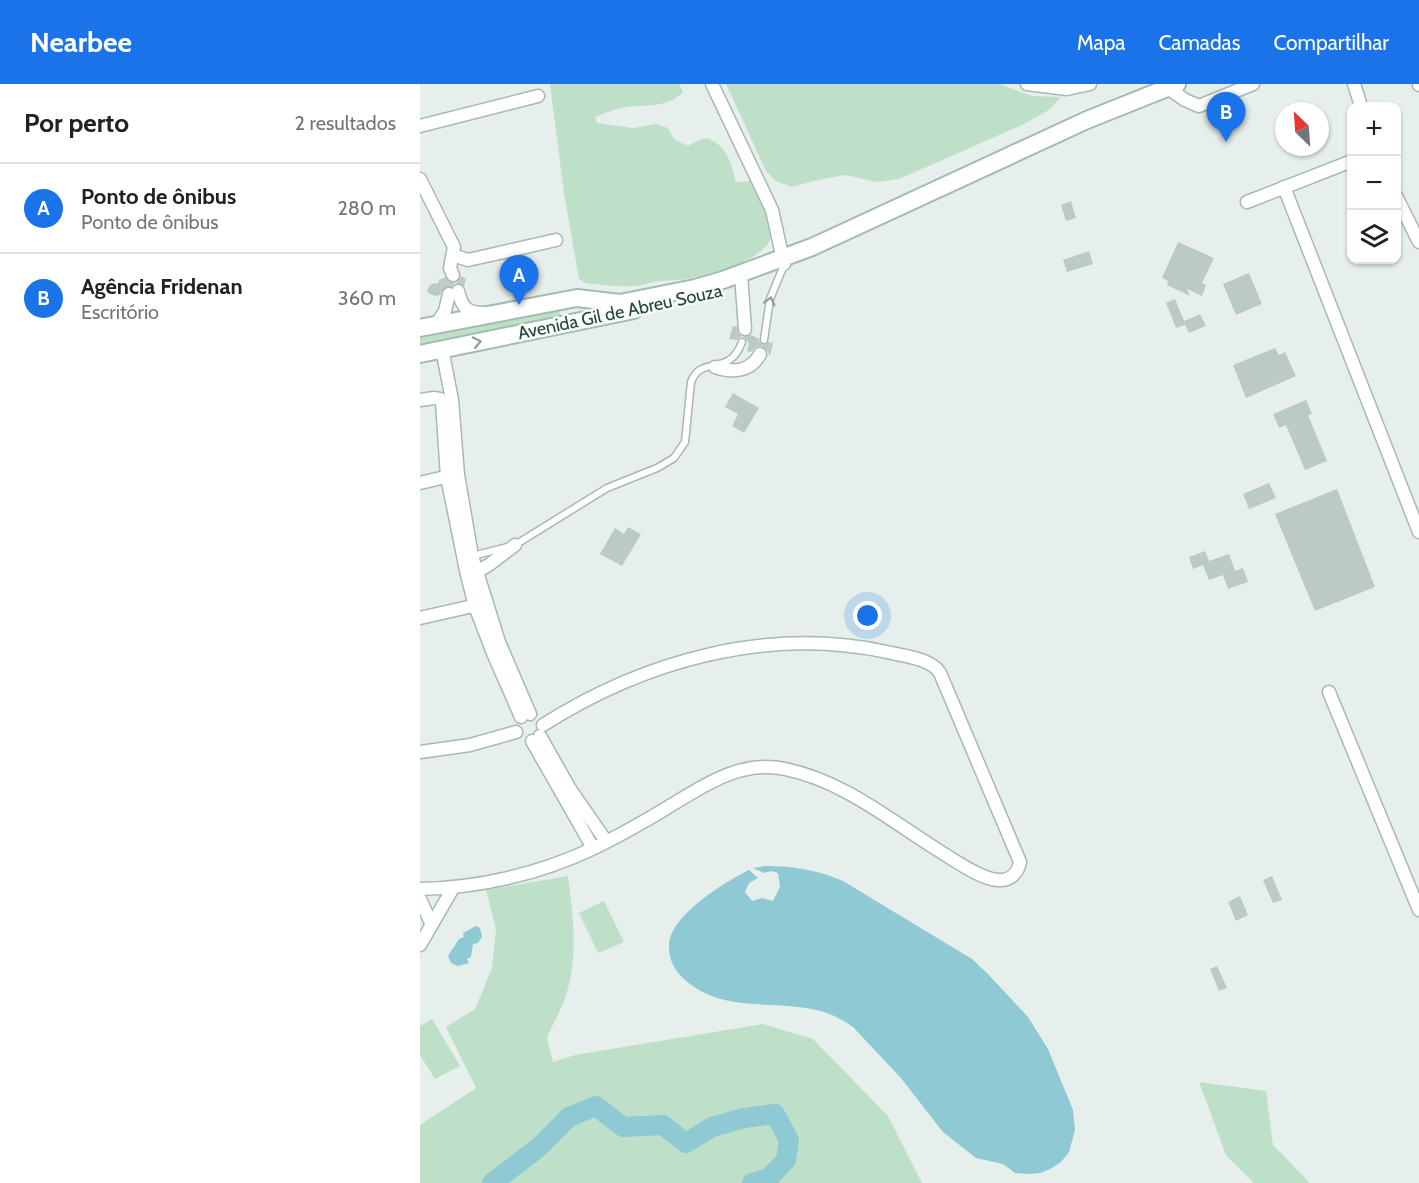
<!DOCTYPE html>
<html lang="pt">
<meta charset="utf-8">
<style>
:root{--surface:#fff;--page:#f2f2f2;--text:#202124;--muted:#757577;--line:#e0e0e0;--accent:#1a73e8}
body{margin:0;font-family:Cabin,sans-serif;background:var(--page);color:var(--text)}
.controls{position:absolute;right:18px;top:18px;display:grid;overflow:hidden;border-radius:12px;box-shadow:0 2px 4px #0004}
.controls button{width:54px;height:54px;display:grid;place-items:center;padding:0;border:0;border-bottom:2px solid var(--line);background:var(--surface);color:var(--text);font:30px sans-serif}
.compass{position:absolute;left:855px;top:18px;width:54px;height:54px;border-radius:50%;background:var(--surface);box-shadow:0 2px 4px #0004;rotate:335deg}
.you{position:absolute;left:448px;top:532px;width:21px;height:21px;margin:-15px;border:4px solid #fff;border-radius:50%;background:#1a73e8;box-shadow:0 0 0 9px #1a73e833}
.badge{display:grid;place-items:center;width:39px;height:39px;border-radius:50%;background:var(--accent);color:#fff;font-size:20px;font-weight:700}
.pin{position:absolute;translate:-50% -50px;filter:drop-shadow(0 2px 3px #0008)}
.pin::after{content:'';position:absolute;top:32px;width:21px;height:18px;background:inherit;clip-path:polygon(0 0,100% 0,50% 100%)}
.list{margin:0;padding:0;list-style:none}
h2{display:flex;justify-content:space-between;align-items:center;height:78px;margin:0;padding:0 24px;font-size:26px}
h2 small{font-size:20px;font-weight:400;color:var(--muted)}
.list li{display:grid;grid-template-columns:39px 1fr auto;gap:18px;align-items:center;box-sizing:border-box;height:90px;padding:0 24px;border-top:2px solid var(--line)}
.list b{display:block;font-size:22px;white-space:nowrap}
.list p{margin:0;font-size:20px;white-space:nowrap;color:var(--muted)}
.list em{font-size:20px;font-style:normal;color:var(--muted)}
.icon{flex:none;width:33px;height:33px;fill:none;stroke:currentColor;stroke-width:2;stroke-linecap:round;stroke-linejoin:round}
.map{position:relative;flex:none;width:999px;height:1099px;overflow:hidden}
header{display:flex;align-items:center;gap:36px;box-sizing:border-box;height:84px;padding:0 30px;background:var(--accent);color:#fff}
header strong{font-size:28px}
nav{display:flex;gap:33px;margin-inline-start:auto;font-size:21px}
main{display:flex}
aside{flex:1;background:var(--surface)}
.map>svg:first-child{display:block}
.green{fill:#bfe0c8}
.water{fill:#8ec9d4}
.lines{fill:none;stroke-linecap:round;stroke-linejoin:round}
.river{stroke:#8ec9d4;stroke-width:20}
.building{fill:#bbcac4}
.street-tunnel{stroke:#bfccc8;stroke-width:12;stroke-dasharray:12 6;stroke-linecap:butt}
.lane-casing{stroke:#a8b8b2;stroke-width:9}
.street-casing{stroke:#a8b8b2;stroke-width:15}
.secondary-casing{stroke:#a4bbb3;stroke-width:20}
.lane{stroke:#fff;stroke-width:6}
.street{stroke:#fff;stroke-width:12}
.secondary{stroke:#fff;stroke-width:16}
.oneway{stroke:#92a09c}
.labels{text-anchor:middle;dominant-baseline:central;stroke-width:5;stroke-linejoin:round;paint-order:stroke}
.street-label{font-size:18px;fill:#24423a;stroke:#f7fbf9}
</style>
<header>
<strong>Nearbee</strong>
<nav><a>Mapa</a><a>Camadas</a><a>Compartilhar</a></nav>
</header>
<main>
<aside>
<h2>Por perto<small>2 resultados</small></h2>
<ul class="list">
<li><span class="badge">A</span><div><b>Ponto de ônibus</b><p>Ponto de ônibus</p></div><em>280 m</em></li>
<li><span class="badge">B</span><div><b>Agência Fridenan</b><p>Escritório</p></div><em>360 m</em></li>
</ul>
</aside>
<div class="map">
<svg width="999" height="1099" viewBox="0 0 999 1099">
<rect width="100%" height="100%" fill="#e6efeb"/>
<g class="green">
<path d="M130 0H259L263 8C248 24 228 20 208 23 198 24 185 29 175 33L177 39 213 44 236 40 248 44 254 55 268 62 279 56 288 54C309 64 310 78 316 98L332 97C340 109 355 139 351 153 344 178 288 191 266 195 256 197 245 196 234 198 228 199 222 202 216 202 200 203 182 201 165 199L159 195 144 109Z"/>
<polygon points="306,0 579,0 612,12 641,13 629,26 602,41 479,95 457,98 425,91 393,97 372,103 356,97 346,87"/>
<polygon points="138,223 140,231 128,235 0,262 0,251"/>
<path d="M148 792C153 829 158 871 147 908 143 923 133 939 127 954L133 978 155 971 343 940 393 955 468 1032 502 1099H0V1041L56 1004 26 943 55 925 72 884 76 845 66 806Z"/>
<polygon points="184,817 204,858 178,869 159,829"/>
<polygon points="12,935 40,982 15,995 0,971 0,942"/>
<polygon points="779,998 846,1007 853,1061 890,1099 834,1099 806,1071"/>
</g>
<g class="water">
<path d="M346 782C373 782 398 786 423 797L552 875 567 889 608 933 628 965 653 1026 655 1046 649 1068 641 1078 630 1085 620 1089 609 1090 595 1089 583 1080 556 1074 523 1048 480 993 433 943C423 936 412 930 400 927 354 915 302 930 264 895 255 887 249 876 249 863 248 832 305 798 329 786L338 794 329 799 325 808 332 817 342 814 353 817 360 803 358 789 351 787 344 789 333 784Z"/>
<polygon points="56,842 60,844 62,853 58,859 53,860 51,873 47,875 49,879 38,882 31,879 28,872 39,855 44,853 43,849"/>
</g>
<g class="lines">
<polyline class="river" points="72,1099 118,1064 149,1033 176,1022 203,1043 243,1041 266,1059 292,1043 324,1034 355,1030 369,1056 366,1076 349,1094 332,1099"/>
</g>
<g class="building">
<polygon points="651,117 656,134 646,137 641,121"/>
<polygon points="758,158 794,174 782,199 786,201 782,212 767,205 770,212 747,201 748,197 742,194"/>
<polygon points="669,167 673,180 647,188 643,176"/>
<polygon points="829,189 842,220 816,231 803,200"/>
<polygon points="41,192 46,195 44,202 36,199 23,204 20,211 17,212 9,210 7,206 11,200 18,199 25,193 29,198 36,199"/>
<polygon points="755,215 764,237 780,230 786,242 769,249 765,241 756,244 746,219"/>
<polygon points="313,242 317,243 318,249 322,253 331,251 339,255 339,258 343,261 349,258 353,259 350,272 347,266 341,262 336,263 331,268 327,267 329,259 324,253 320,253 317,256 309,255"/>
<polygon points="855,264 859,271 865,268 876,292 826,314 813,281"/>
<polygon points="313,309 339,324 324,349 312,342 318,330 305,323"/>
<polygon points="886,316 892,330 888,331 907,377 885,386 866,341 859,344 853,330"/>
<polygon points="849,399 856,414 829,425 823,410"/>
<polygon points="917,405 955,503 895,527 855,430"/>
<polygon points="208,443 221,450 202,482 180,470 195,444 204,450"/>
<polygon points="785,467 789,477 809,470 815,487 823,484 828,498 808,505 803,491 789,496 783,481 773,485 769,473"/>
<polygon points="852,792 862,816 853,819 843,796"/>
<polygon points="820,812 828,831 816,837 808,818"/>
<polygon points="797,882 807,904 799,907 790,885"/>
</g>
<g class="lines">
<polyline class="street-tunnel" points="24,194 29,210"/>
<defs>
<g id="lane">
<polyline points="344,256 350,215 364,181"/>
<path d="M52 472 95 461 187 404 237 384 254 374 265 358 271 298C282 270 309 294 322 258"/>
</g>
<g id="street">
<polyline points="292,0 352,126 364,180"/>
<polyline points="607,0 647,5 670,0"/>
<polyline points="934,0 941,22"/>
<polyline points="999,0 999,1"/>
<polyline points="748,4 765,16 779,22 833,0"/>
<polyline points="0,42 118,12"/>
<polyline points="0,95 34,163 30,184 33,191"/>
<polyline points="864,103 999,448"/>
<polyline points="976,112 999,158"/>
<polyline points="827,118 932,77"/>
<polyline points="33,171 48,176 57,174 136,156"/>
<polyline points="321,190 325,245"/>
<path d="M38 207C42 223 46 229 64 229"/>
<polyline points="16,241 25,227 29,210"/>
<polyline points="22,265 32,316 38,391 52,472 79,558 110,630"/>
<path d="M295 283C312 289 331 288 340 270"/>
<polyline points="0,316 14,314 20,315 22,318 27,393 47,491 55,522 73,569 101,633"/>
<polyline points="0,399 34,391"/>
<polyline points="57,488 70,480 95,461"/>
<polyline points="0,534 62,520"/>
<polyline points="909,608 999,826"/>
<polyline points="120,652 150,705 186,757"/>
<polyline points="112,657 173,764"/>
<polyline points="0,668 50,661 96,648"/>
<path d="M0 805C58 804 119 790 172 765 195 754 218 741 240 728 279 705 317 675 365 685 424 697 471 737 521 768 535 777 561 795 578 796 590 797 598 789 600 778L520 589C511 574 483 572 467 568 347 542 224 577 123 641"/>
<polyline points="0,815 11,839"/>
<polyline points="0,861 33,804"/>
</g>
<g id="secondary">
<polyline points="0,244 157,214 200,219 275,204 303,196 392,163 667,36 757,0"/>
<polyline points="0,270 214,226"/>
</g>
</defs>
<use href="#lane" class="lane-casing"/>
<use href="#street" class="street-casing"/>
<use href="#secondary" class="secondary-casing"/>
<use href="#lane" class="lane"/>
<use href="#street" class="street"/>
<use href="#secondary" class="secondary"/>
</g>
<defs><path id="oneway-chevron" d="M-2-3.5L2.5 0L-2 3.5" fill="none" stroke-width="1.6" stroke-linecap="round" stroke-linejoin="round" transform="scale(1.5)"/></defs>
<g class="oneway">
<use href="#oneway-chevron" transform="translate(350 217) rotate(-75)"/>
<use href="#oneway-chevron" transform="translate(57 258) rotate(-12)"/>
</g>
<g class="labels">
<g class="street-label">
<text transform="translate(200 228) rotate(-12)">Avenida Gil de Abreu Souza</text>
</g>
</g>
</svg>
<div class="controls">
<button>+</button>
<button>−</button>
<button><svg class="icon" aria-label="layers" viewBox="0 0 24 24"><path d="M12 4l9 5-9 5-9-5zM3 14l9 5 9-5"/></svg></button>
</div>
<svg class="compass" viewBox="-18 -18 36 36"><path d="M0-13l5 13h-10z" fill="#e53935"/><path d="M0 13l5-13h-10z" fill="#757577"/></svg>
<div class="you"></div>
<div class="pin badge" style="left:99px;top:221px">A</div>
<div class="pin badge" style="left:806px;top:58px">B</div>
</div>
</main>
